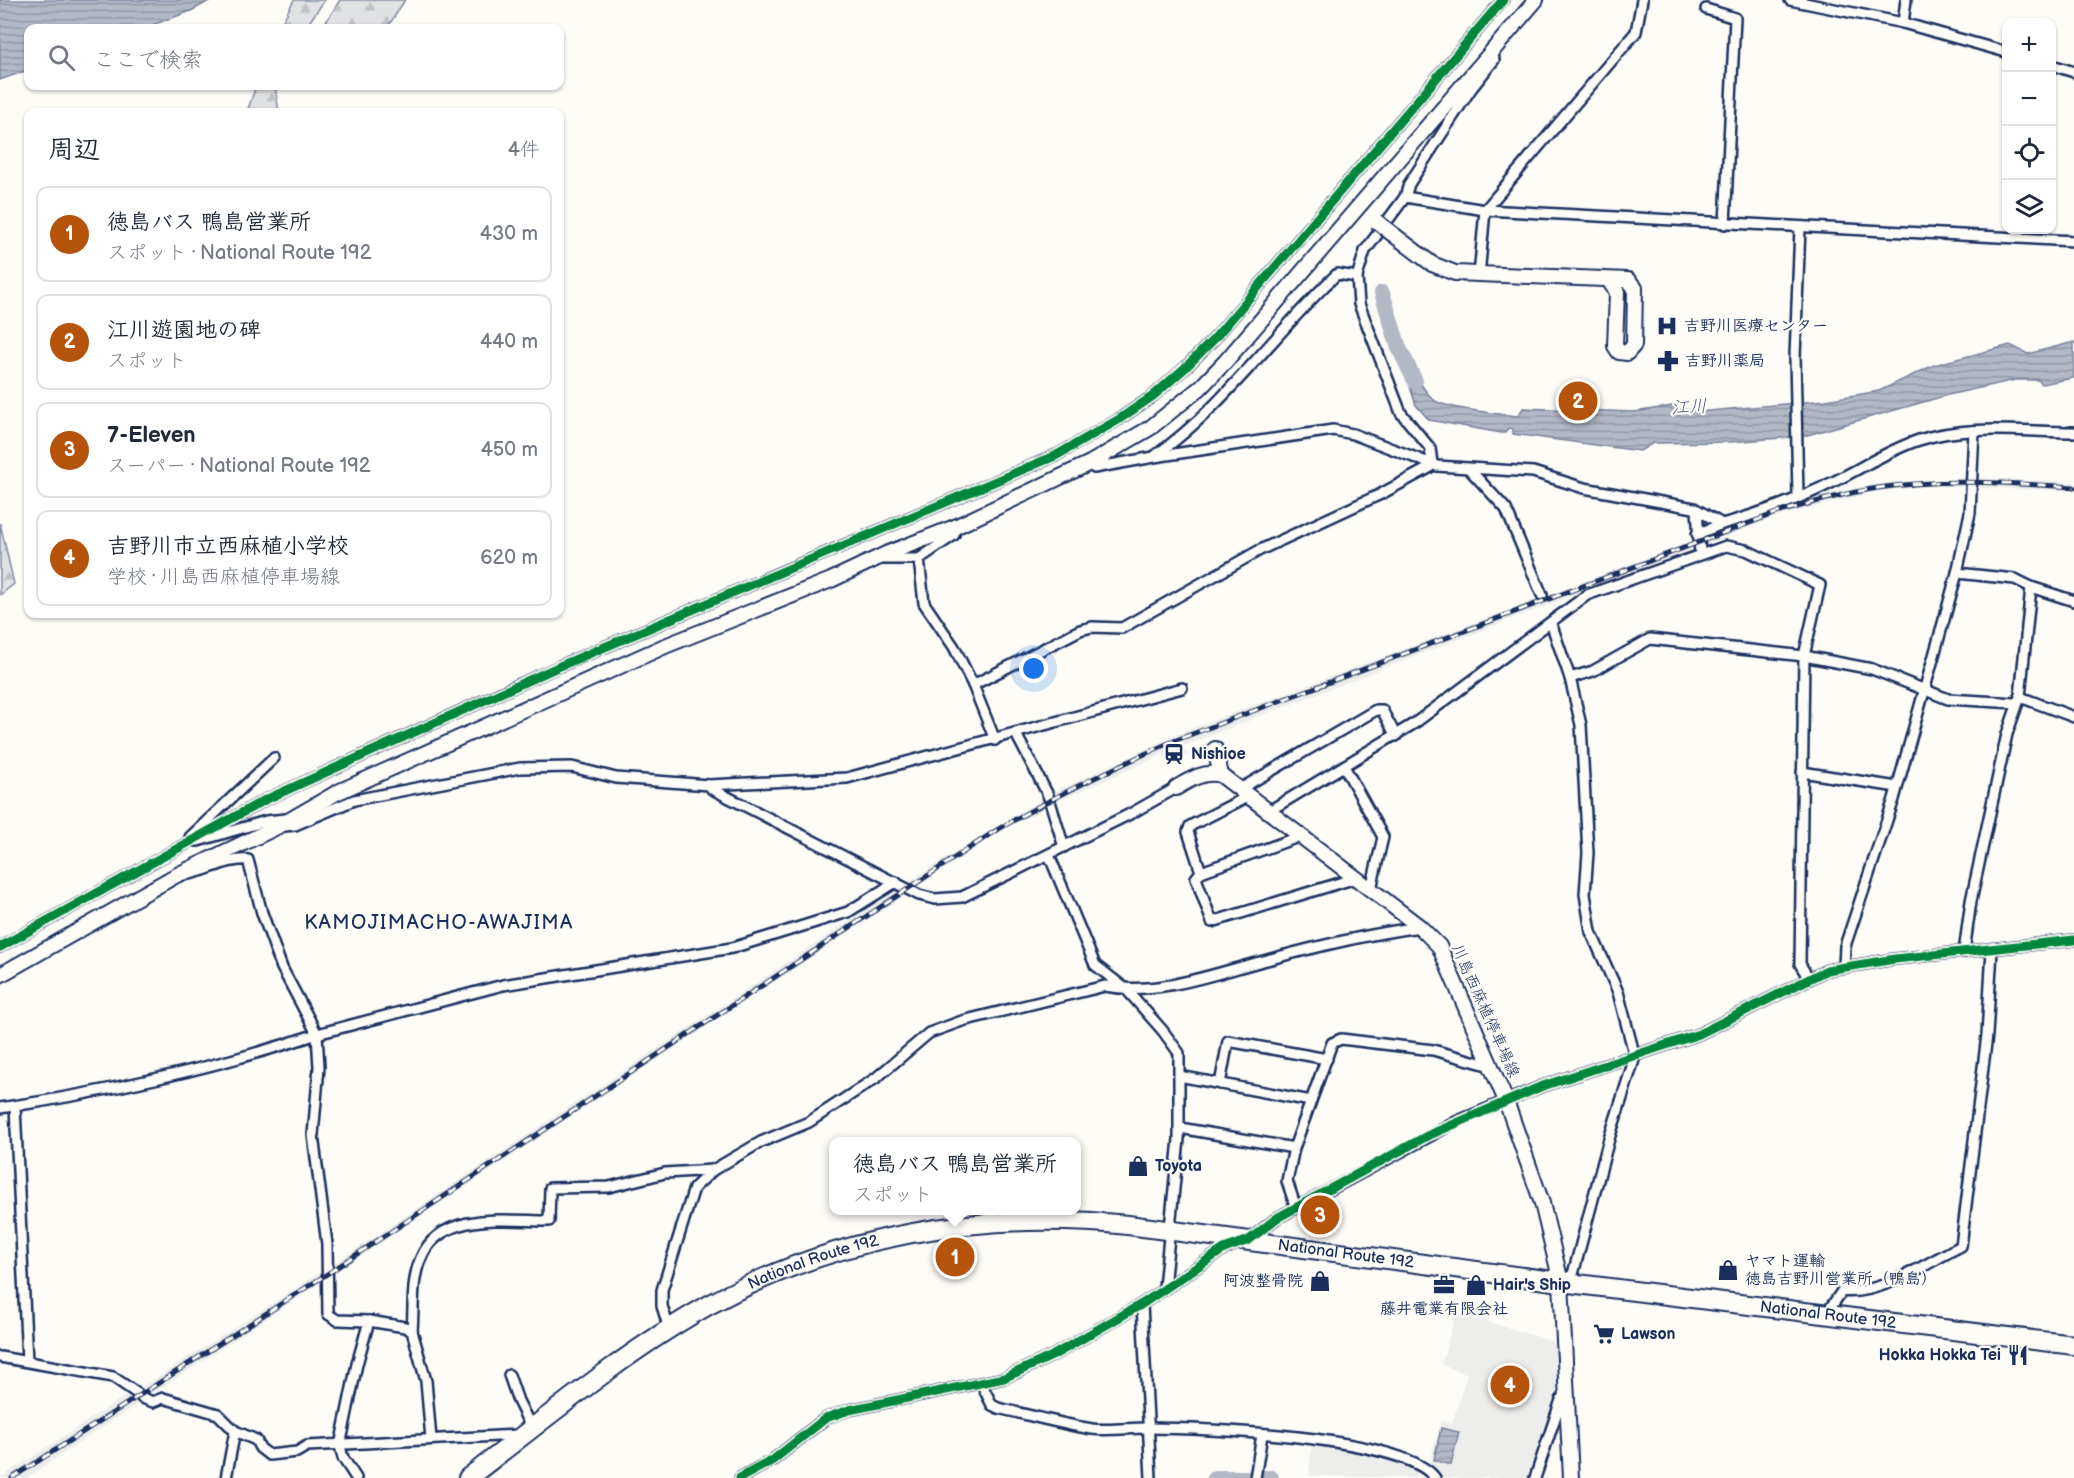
<!DOCTYPE html>
<html lang="ja">
<meta charset="utf-8">
<style>
:root{--surface:#fff;--page:#f2f2f3;--text:#1f2937;--muted:#747a83;--line:#e0e1e3;--accent:#b45309}
body{margin:0;font-family:"Balsamiq Sans","Klee One",sans-serif;background:var(--page);color:var(--text)}
.controls{position:absolute;right:18px;top:18px;display:grid;overflow:hidden;border-radius:12px;box-shadow:0 2px 4px #0004}
.controls button{width:54px;height:54px;display:grid;place-items:center;padding:0;border:0;border-bottom:2px solid var(--line);background:var(--surface);color:var(--text);font:30px sans-serif}
.you{position:absolute;left:1034px;top:669px;width:21px;height:21px;margin:-15px;border:4px solid #fff;border-radius:50%;background:#1a73e8;box-shadow:0 0 0 9px #1a73e833}
.badge{display:grid;place-items:center;width:39px;height:39px;border-radius:50%;background:var(--accent);color:#fff;font-size:20px;font-weight:700}
.pin{position:absolute;translate:-50% -50%;border:3px solid #fff;box-shadow:0 2px 6px #0006}
.popup{position:absolute;left:829px;top:1137px;width:252px;height:78px;box-sizing:border-box;display:grid;place-content:center;border-radius:12px;background:var(--surface);filter:drop-shadow(0 2px 4px #0005);font-size:20px;white-space:nowrap;color:var(--muted)}
.popup b{font-size:22px;color:var(--text)}
.popup::after{content:'';position:absolute;left:50%;top:100%;margin-left:-12px;border:12px solid transparent;border-top-color:var(--surface)}
.list{margin:0;padding:0;list-style:none}
h2{display:flex;justify-content:space-between;align-items:center;height:78px;margin:0;padding:0 24px;font-size:26px}
h2 small{font-size:20px;font-weight:400;color:var(--muted)}
.list li{display:grid;grid-template-columns:39px 1fr auto;gap:18px;align-items:center;box-sizing:border-box;height:96px;margin:0 12px 12px;padding:0 12px;border:2px solid var(--line);border-radius:12px}
.list b{display:block;font-size:22px;white-space:nowrap}
.list p{margin:0;font-size:20px;white-space:nowrap;color:var(--muted)}
.list em{font-size:20px;font-style:normal;color:var(--muted)}
.icon{flex:none;width:33px;height:33px;fill:none;stroke:currentColor;stroke-width:2;stroke-linecap:round;stroke-linejoin:round}
.map{position:relative;flex:none;width:2074px;height:1478px;overflow:hidden}
.search{position:absolute;background:var(--surface);box-shadow:0 2px 4px #0004;left:24px;top:24px;width:540px;height:66px;display:flex;align-items:center;gap:15px;box-sizing:border-box;padding:0 21px;border-radius:12px;color:var(--muted);font-size:22px}
.panel{position:absolute;background:var(--surface);box-shadow:0 2px 4px #0004;left:24px;top:108px;width:540px;height:510px;border-radius:12px}
.map>svg:first-child{display:block}
.built{fill:#edeeec}
.forest{fill:url(#forest-firs);stroke:#7e88a0;stroke-width:1.5}
.water{fill:url(#water-rules);stroke:#76819c;stroke-width:1.5}
.lines{fill:none;stroke-linecap:round;stroke-linejoin:round}
.river{stroke:#b3b8c5;stroke-width:16}
.street-casing{stroke:#1b2f5e;stroke-width:14}
.secondary-casing{stroke:#1b2f5e;stroke-width:18}
.highway-casing{stroke:#1b2f5e;stroke-width:22}
.street{stroke:#fdfcf7;stroke-width:9}
.secondary{stroke:#fdfcf7;stroke-width:14}
.highway{stroke:#fdfcf7;stroke-width:18}
.rail-casing{stroke:#1b2f5e;stroke-width:5}
.rail{stroke:#fdfcf7;stroke-width:3;stroke-dasharray:9;stroke-linecap:butt}
.secondary-bridge-casing{stroke:#1b2f5e;stroke-width:18;stroke-linecap:butt}
.secondary-bridge{stroke:#fdfcf7;stroke-width:14}
.cycleway-casing{stroke:#fdfcf7;stroke-width:13}
.cycleway{stroke:#00873e;stroke-width:9}
.labels{text-anchor:middle;dominant-baseline:central;stroke-width:4.5;stroke-linejoin:round;paint-order:stroke}
.poi-label{font-size:16px;font-weight:bold;fill:#1b2f5e;stroke:#fdfcf7;text-anchor:start}
.street-label{font-size:16px;fill:#1b2f5e;stroke:#fdfcf7}
.water-label{font-size:18px;font-style:italic;fill:#49587d;stroke:#fdfcf7}
.quarter-label{font-size:20px;letter-spacing:1.5px;fill:#1b2f5e;stroke:#fdfcf7}
</style>
<div class="map">
<svg width="2074" height="1478" viewBox="0 0 2074 1478">
<defs>
<pattern id="forest-firs" width="22" height="20" patternUnits="userSpaceOnUse" patternTransform="scale(1.5)"><rect width="22" height="20" fill="#e0e1e3"/><path d="M5 1l3.5 6h-7zM16 11l3.5 6h-7z" fill="#c0c1c5"/></pattern>
<pattern id="water-rules" width="6" height="5" patternUnits="userSpaceOnUse" patternTransform="scale(1.5)"><rect width="6" height="5" fill="#b3b8c5"/><path d="M0 2.5h6" fill="none" stroke="#9196a3"/></pattern>
</defs>
<rect width="100%" height="100%" fill="#fdfcf7"/>
<filter id="ink" filterUnits="userSpaceOnUse"><feTurbulence type="fractalNoise" baseFrequency=".0167" numOctaves="2"/><feDisplacementMap in="SourceGraphic" scale="12" xChannelSelector="R" yChannelSelector="G"/><feConvolveMatrix kernelMatrix="1 2 1 2 8 2 1 2 1" color-interpolation-filters="sRGB"/></filter>
<g filter="url(#ink)">
<g class="built">
<polygon points="1973,478 2074,482 2074,491 1924,486 1878,491 1776,517 1250,720 1184,746 1187,755 1168,763 1164,754 1051,804 994,836 26,1478 0,1478 131,1392 141,1392 142,1387 327,1268 902,886 1048,795 1180,733 1775,510 1829,493 1877,484"/>
<polygon points="1456,1312 1555,1342 1558,1397 1532,1478 1437,1478 1429,1466 1441,1421 1452,1424 1467,1374 1441,1365"/>
<polygon points="1312,1443 1372,1451 1417,1467 1417,1478 1309,1476"/>
</g>
<g class="forest">
<polygon points="294,0 325,0 305,28 279,28"/>
<polygon points="340,0 405,0 387,28 322,28"/>
<polygon points="256,86 275,86 279,112 247,112"/>
<polygon points="0,523 14,584 0,595"/>
</g>
<g class="water">
<polygon points="0,0 211,0 191,11 144,28 28,28 28,70 0,80"/>
<path d="M2074 342V378L2042 384 2038 380H2015L1948 395 1804 436 1730 442 1653 443 1640 451 1513 434V429L1508 428 1505 433H1501L1429 420 1416 405 1402 363 1409 360C1416 374 1422 390 1434 400 1444 409 1502 414 1518 416L1523 408 1634 412 1672 406 1698 412 1826 400 1879 391 1934 365 2010 345 2028 354Z"/>
<polygon points="1441,1428 1459,1432 1451,1465 1434,1460"/>
</g>
<g class="lines">
<g class="river">
<polyline points="1382,293 1399,348 1415,381"/>
<polyline points="1215,1478 1271,1478"/>
</g>
<defs>
<g id="street">
<polyline points="1790,0 1903,23 2006,52"/>
<polyline points="1706,9 1735,18 1725,224"/>
<polyline points="1903,23 1906,0"/>
<polyline points="2052,65 2074,72"/>
<polyline points="1405,197 1485,210 2074,241"/>
<polyline points="1479,276 1485,210 1636,32 1642,0"/>
<path d="M1156 455C1226 405 1274 333 1337 274L1357 277"/>
<path d="M1090 463 1094 468 1154 457 1333 430 1353 434 1437 466 1533 472 1584 488 1694 508 1722 524C1756 515 1802 498 1833 482 1862 468 1888 450 1919 440 1968 424 2023 432 2074 432"/>
<polyline points="1470,470 1506,509 1542,595"/>
<polyline points="1798,496 1795,357 1800,227"/>
<polyline points="1697,510 1700,553"/>
<polyline points="955,527 954,535 919,559 924,603 954,647 973,685 995,740"/>
<polyline points="1697,534 1722,524"/>
<polyline points="878,559 919,559"/>
<polyline points="1957,573 2015,579 2031,587 2074,601"/>
<polyline points="1551,623 1570,678 1581,725 1588,853 1585,894 1591,932 1618,992 1635,1057 1609,1139 1573,1274 1563,1281"/>
<polyline points="1570,678 1593,671 1650,639 1804,656 1872,669 1948,699 2016,703"/>
<polyline points="973,685 1080,630 1092,627 1122,628 1260,550 1381,494 1429,468 1432,463 1430,448 1401,413 1359,304 1357,277 1365,251 1405,197 1409,184 1471,89 1494,60 1492,48"/>
<polyline points="2020,697 2074,717"/>
<polyline points="1016,734 1048,795 1064,847"/>
<polyline points="1345,768 1383,837 1371,889"/>
<polyline points="1802,772 1897,787"/>
<polyline points="709,785 847,778 1182,688"/>
<polyline points="1240,789 1376,710 1382,710 1396,736"/>
<polyline points="1269,811 1415,723 1587,595 1726,546 1746,550 1820,585 1804,656 1800,964 1809,979"/>
<polyline points="284,826 295,825 354,800 520,768 572,767 616,778 709,785 712,789 919,895 935,899 962,897 1132,813 1176,788"/>
<polyline points="1301,836 1201,872 1196,878 1212,922 1356,878"/>
<polyline points="190,837 274,758"/>
<polyline points="192,840 198,841 266,821 286,819"/>
<polyline points="1049,855 1095,965 1127,990 1163,1031 1179,1053 1179,1139 1164,1287"/>
<polyline points="1201,872 1188,832 1190,826 1249,796"/>
<path d="M183 875C205 873 226 858 248 860L262 913 282 968 317 1034 503 985 732 948 848 912 896 882"/>
<polyline points="0,947 265,800 560,666 1057,455 1118,420 1153,396 1186,367 1214,339 1503,0"/>
<polyline points="1964,952 1971,901 2007,734 2020,697 2031,587"/>
<polyline points="1844,966 1845,946 1894,799 1957,573 1970,513 1974,431"/>
<polyline points="1179,1076 1311,1101"/>
<polyline points="1220,1084 1228,1041 1327,1059"/>
<polyline points="15,1107 27,1361"/>
<path d="M0 1108C102 1093 219 1067 317 1034L319 1067 313 1135 327 1244 328 1314 337 1320 369 1321 357 1364 340 1446 343 1458 356 1478"/>
<polyline points="1180,1128 1294,1148"/>
<polyline points="1296,1208 1287,1181 1294,1148 1332,1043 1341,1039 1433,1050 1491,1066"/>
<polyline points="1250,1239 1277,1218 1458,1121 1540,1087 1699,1034 1827,970 1895,959 2074,940"/>
<polyline points="1142,1304 1151,1478"/>
<path d="M1826 1314 1842 1291C1881 1296 1926 1263 1961 1246L1987 1035 1992 950"/>
<polyline points="369,1321 405,1327 412,1331 426,1381 431,1439"/>
<path d="M669 1329 662 1306V1290L694 1188 713 1170 761 1142 809 1122 876 1078 929 1033 962 1021 1105 986C1159 996 1215 973 1267 960 1318 946 1368 934 1420 927"/>
<path d="M412 1331C414 1308 411 1279 421 1258 441 1210 507 1221 549 1221L550 1188 609 1187 665 1173 713 1170"/>
<polyline points="0,1357 113,1377 138,1394"/>
<polyline points="509,1375 518,1401 532,1429"/>
<path d="M981 1383 992 1405 998 1408C1029 1415 1061 1424 1092 1429 1110 1431 1129 1428 1147 1428 1201 1428 1405 1436 1435 1478"/>
<polyline points="142,1398 153,1402 163,1398 218,1414 235,1431 256,1440 260,1448 269,1455 297,1452 307,1446 519,1435"/>
<polyline points="226,1478 235,1431"/>
<polyline points="740,1478 773,1460 826,1418 849,1410 1004,1378 1052,1356 1142,1304 1224,1249 1237,1244"/>
<polyline points="1255,1478 1262,1435"/>
<polyline points="1535,1478 1561,1400 1565,1396"/>
</g>
<g id="secondary">
<polyline points="1390,232 1432,264 1455,273 1628,280 1635,288 1634,345 1627,353 1619,352 1615,346 1617,292 1609,281"/>
<polyline points="1215,749 1221,775"/>
<path d="M1176 788C1189 780 1205 770 1221 775L1420 927 1439 946 1506 1101 1542 1203 1561 1282 1571 1478"/>
<polyline points="0,975 175,876 281,825 338,792 665,646 831,580 886,554 955,527 1090,463 1150,428 1200,388 1225,362 1536,0"/>
</g>
<g id="highway">
<path id="s1" d="M468 1478C545 1419 622 1354 707 1306 836 1235 982 1210 1128 1225L1561 1282 2074 1345"/>
</g>
</defs>
<use href="#street" class="street-casing"/>
<use href="#secondary" class="secondary-casing"/>
<use href="#highway" class="highway-casing"/>
<use href="#street" class="street"/>
<use href="#secondary" class="secondary"/>
<use href="#highway" class="highway"/>
<defs>
<path id="rail" d="M12 1478 327 1274 992 833C1050 798 1109 770 1171 742L1776 513C1809 504 1843 493 1878 488 1943 478 2009 483 2074 487"/>
</defs>
<use href="#rail" class="rail-casing"/>
<use href="#rail" class="rail"/>
<defs>
<polyline id="secondary-bridge" points="1376,221 1390,232"/>
</defs>
<use href="#secondary-bridge" class="secondary-bridge-casing"/>
<use href="#secondary-bridge" class="secondary-bridge"/>
<defs>
<g id="cycleway">
<polyline points="0,947 265,800 560,666 1057,455 1118,420 1153,396 1186,367 1214,339 1503,0"/>
<polyline points="740,1478 773,1460 826,1418 849,1410 1004,1378 1052,1356 1142,1304 1224,1249 1249,1240 1277,1218 1427,1136 1540,1087 1699,1034 1827,970 1895,959 2074,940"/>
</g>
</defs>
<use href="#cycleway" class="cycleway-casing"/>
<use href="#cycleway" class="cycleway"/>
</g>
</g>
<defs>
<symbol id="hospital-bare" viewBox="-9 -9 18 18"><path d="M-5-5h3v3.5h4V-5h3V5h-3V1.5h-4V5h-3Z" fill="#1b2f5e" stroke="#fdfcf7" stroke-width="2.5" paint-order="stroke"/></symbol>
<symbol id="pharmacy-bare" viewBox="-9 -9 18 18"><path d="M-2-6h4v4h4v4h-4v4h-4v-4h-4v-4h4Z" fill="#1b2f5e" stroke="#fdfcf7" stroke-width="2.5" paint-order="stroke"/></symbol>
<symbol id="station-bare" viewBox="-9 -9 18 18"><path d="M-3-6H3Q5-6 5-4V2Q5 4 3 4L4.5 6H3L1.5 4h-3L-3 6H-4.5L-3 4Q-5 4-5 2V-4Q-5-6-3-6ZM-3.5-4v3h7v-3ZM-3.5 1v1.5H-2V1ZM2 1v1.5H3.5V1Z" fill="#1b2f5e" stroke="#fdfcf7" stroke-width="2.5" paint-order="stroke"/></symbol>
<symbol id="shop-bare" viewBox="-9 -9 18 18"><path d="M-5-2.5h2.3a2.7 3.5 0 0 1 5.4 0H5L5.5 6h-11ZM-1.5-2.5h3a1.5 2.3 0 0 0-3 0Z" fill="#1b2f5e" stroke="#fdfcf7" stroke-width="2.5" paint-order="stroke"/></symbol>
<symbol id="office-bare" viewBox="-9 -9 18 18"><path d="M-6-3h4V-5.5h4V-3h4V5H-6ZM-1-4.5V-3h2v-1.5ZM-6 0V1H6V0Z" fill="#1b2f5e" stroke="#fdfcf7" stroke-width="2.5" paint-order="stroke"/></symbol>
<symbol id="supermarket-bare" viewBox="-9 -9 18 18"><path d="M-6-5.5h2.5l.6 2H6L4.5 2H-2.5L-4.4-4H-6ZM-1.5 3.2a1.3 1.3 0 1 0 .1 0ZM3 3.2a1.3 1.3 0 1 0 .1 0Z" fill="#1b2f5e" stroke="#fdfcf7" stroke-width="2.5" paint-order="stroke"/></symbol>
<symbol id="restaurant-bare" viewBox="-9 -9 18 18"><path d="M-5-6h1v4h1v-4h1v4h1v-4h1v5L-1.5 .5V6h-2V.5L-5-1ZM5-6V6H3V1.5H1.5Q1.5-4 5-6Z" fill="#1b2f5e" stroke="#fdfcf7" stroke-width="2.5" paint-order="stroke"/></symbol>
</defs>
<g fill-rule="evenodd">
<use href="#hospital-bare" x="1652" y="311" width="30" height="30"/>
<use href="#pharmacy-bare" x="1653" y="346" width="30" height="30"/>
<use href="#station-bare" x="1159" y="739" width="30" height="30"/>
<use href="#shop-bare" x="1123" y="1151" width="30" height="30"/>
<use href="#shop-bare" x="1713" y="1255" width="30" height="30"/>
<use href="#shop-bare" x="1305" y="1266" width="30" height="30"/>
<use href="#office-bare" x="1429" y="1270" width="30" height="30"/>
<use href="#shop-bare" x="1461" y="1270" width="30" height="30"/>
<use href="#supermarket-bare" x="1589" y="1319" width="30" height="30"/>
<use href="#restaurant-bare" x="2003" y="1340" width="30" height="30"/>
</g>
<g class="labels">
<g class="poi-label">
<text x="1684" y="326">吉野川医療センター</text>
<text x="1685" y="361">吉野川薬局</text>
<text x="1191" y="754">Nishioe</text>
<text x="1155" y="1166">Toyota</text>
<text x="1745" y="1261">ヤマト運輸<tspan x="1745" dy="18">徳島吉野川営業所（鴨島）</tspan></text>
<text x="1303" y="1281" text-anchor="end">阿波整骨院</text>
<text x="1493" y="1285">Hair's Ship</text>
<text x="1444" y="1309" text-anchor="middle">藤井電業有限会社</text>
<text x="1621" y="1334">Lawson</text>
<text x="2001" y="1355" text-anchor="end">Hokka Hokka Tei</text>
</g>
<g class="street-label">
<text transform="translate(1485 1011) rotate(66)">川島西麻植停車場線</text>
<text stroke="none"><textPath href="#s1" startOffset="950">National Route 192</textPath></text>
<text stroke="none"><textPath href="#s1" startOffset="410">National Route 192</textPath></text>
<text stroke="none"><textPath href="#s1" startOffset="1436">National Route 192</textPath></text>
</g>
<g class="water-label">
<text transform="translate(1689 407) rotate(-3)">江川</text>
</g>
<g class="quarter-label">
<text x="439" y="923">KAMOJIMACHO-AWAJIMA</text>
</g>
</g>
</svg>
<div class="controls">
<button>+</button>
<button>−</button>
<button><svg class="icon" aria-label="locate" viewBox="0 0 24 24"><circle cx="12" cy="12" r="6"/><path d="M12 2v4M12 18v4M2 12h4M18 12h4"/></svg></button>
<button><svg class="icon" aria-label="layers" viewBox="0 0 24 24"><path d="M12 4l9 5-9 5-9-5zM3 14l9 5 9-5"/></svg></button>
</div>
<div class="you"></div>
<div class="pin badge" style="left:955px;top:1257px">1</div>
<div class="popup"><b>徳島バス 鴨島営業所</b>スポット</div>
<div class="pin badge" style="left:1578px;top:401px">2</div>
<div class="pin badge" style="left:1320px;top:1215px">3</div>
<div class="pin badge" style="left:1510px;top:1385px">4</div>
<div class="search"><svg class="icon" aria-label="search" viewBox="0 0 24 24"><circle cx="10" cy="10" r="6"/><path d="M15 15l6 6"/></svg>ここで検索</div>
<section class="panel">
<h2>周辺<small>4件</small></h2>
<ul class="list">
<li><span class="badge">1</span><div><b>徳島バス 鴨島営業所</b><p>スポット · National Route 192</p></div><em>430 m</em></li>
<li><span class="badge">2</span><div><b>江川遊園地の碑</b><p>スポット</p></div><em>440 m</em></li>
<li><span class="badge">3</span><div><b>7-Eleven</b><p>スーパー · National Route 192</p></div><em>450 m</em></li>
<li><span class="badge">4</span><div><b>吉野川市立西麻植小学校</b><p>学校 · 川島西麻植停車場線</p></div><em>620 m</em></li>
</ul>
</section>
</div>
